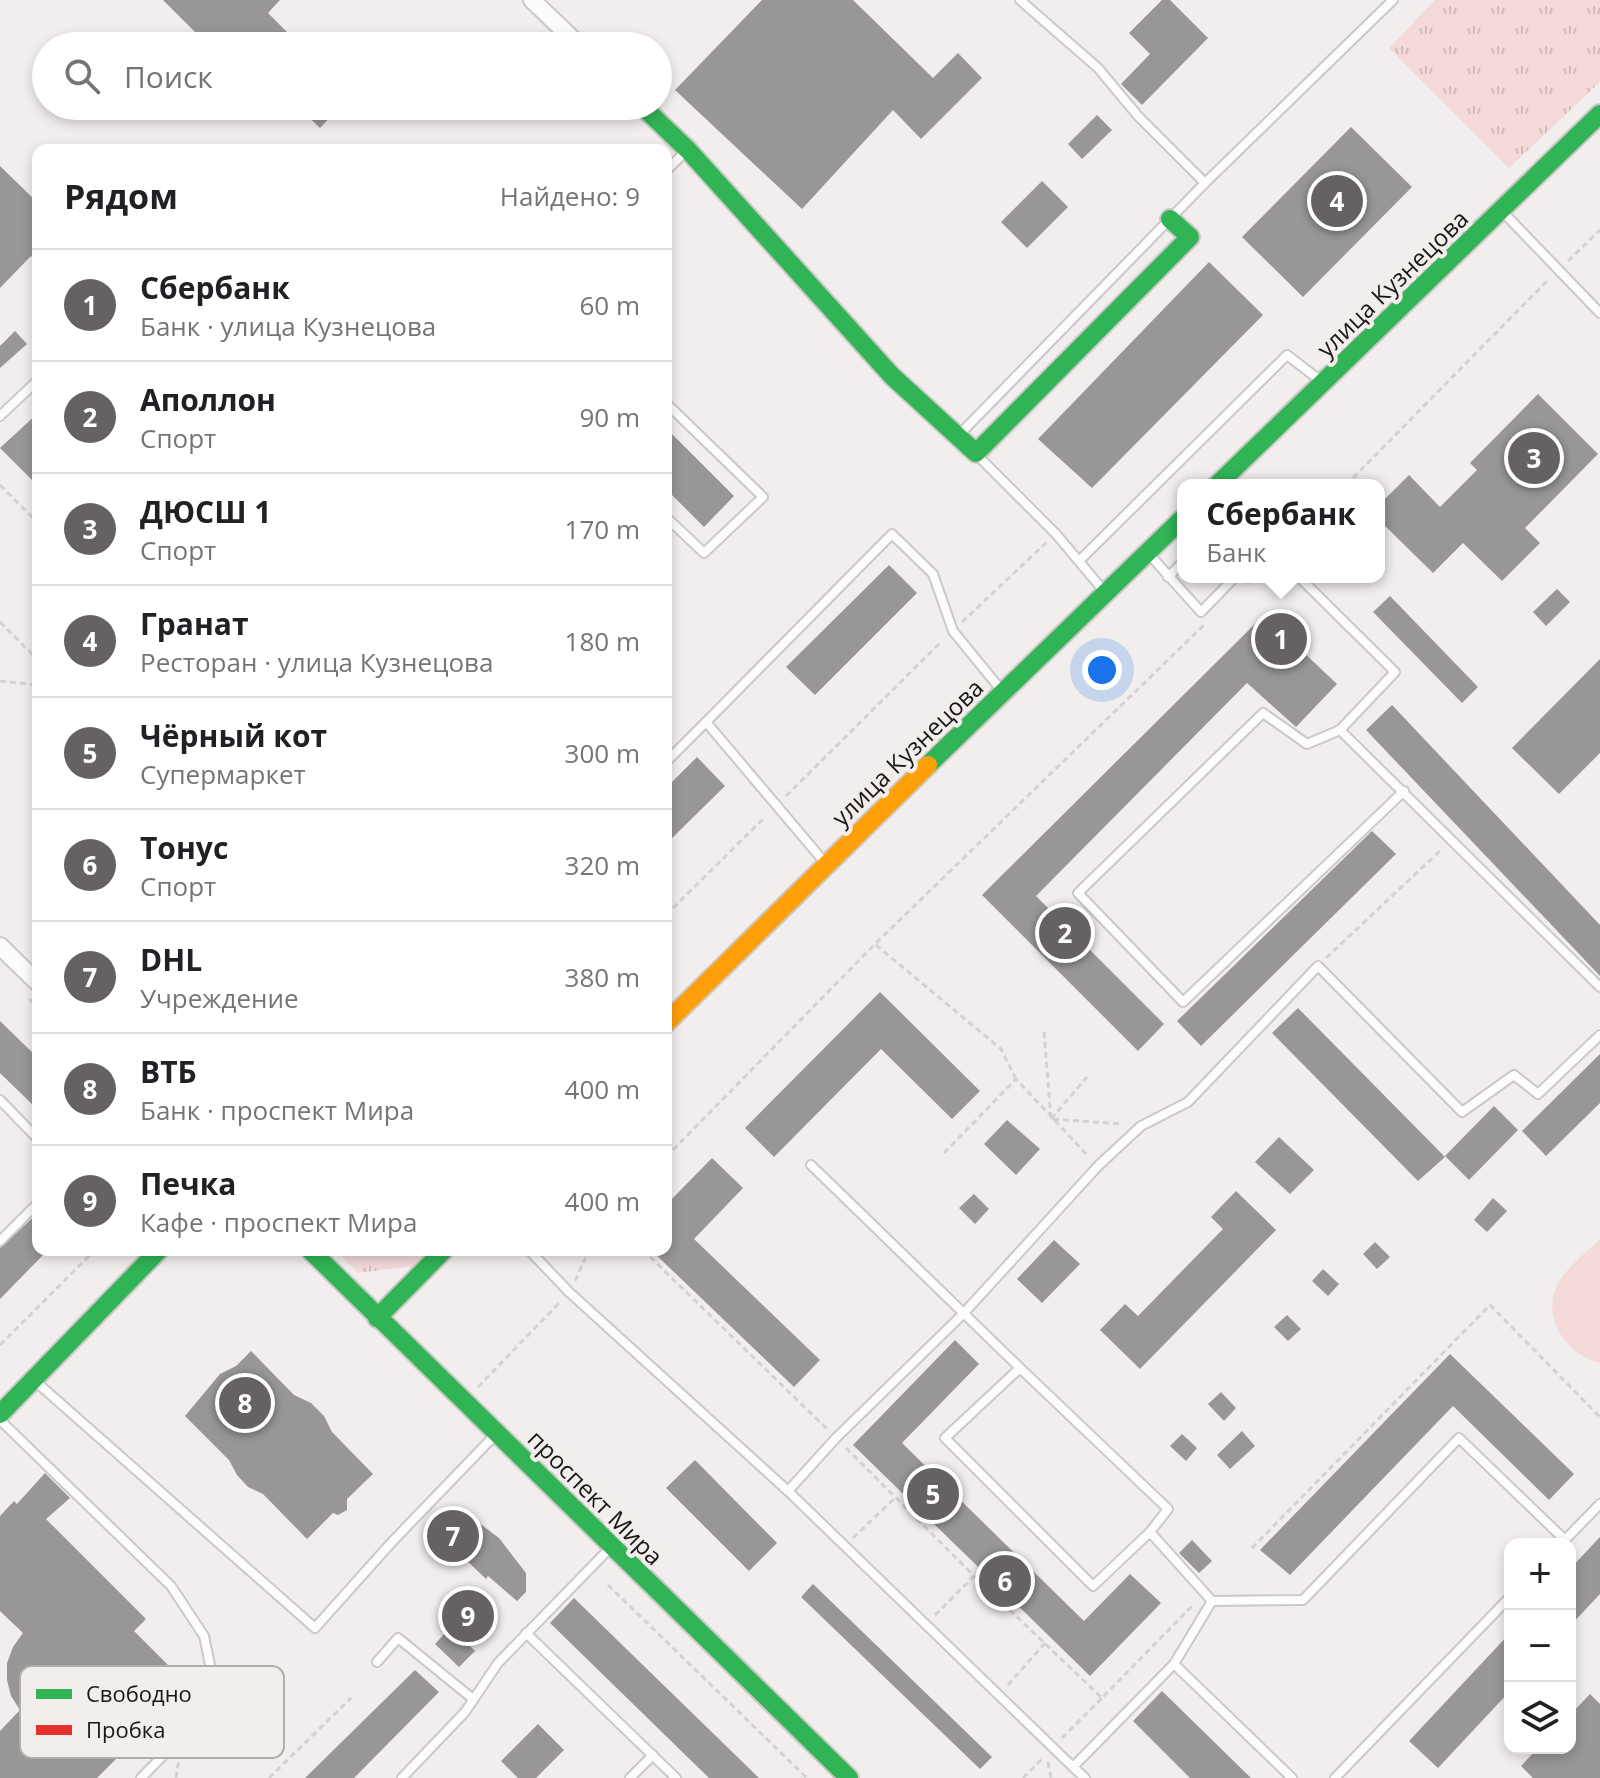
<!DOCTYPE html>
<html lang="ru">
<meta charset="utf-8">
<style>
:root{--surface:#fff;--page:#f6f6f6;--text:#202124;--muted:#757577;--line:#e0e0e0;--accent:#666262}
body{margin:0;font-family:"Open Sans",sans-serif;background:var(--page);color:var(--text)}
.controls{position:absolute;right:24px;bottom:24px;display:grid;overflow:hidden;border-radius:16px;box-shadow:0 4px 12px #0003}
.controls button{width:72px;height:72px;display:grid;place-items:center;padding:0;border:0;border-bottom:2px solid var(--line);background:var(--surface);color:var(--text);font:40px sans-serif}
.you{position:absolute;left:1102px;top:670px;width:28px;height:28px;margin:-20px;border:6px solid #fff;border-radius:50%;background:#1a73e8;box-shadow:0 0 0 12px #1a73e833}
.badge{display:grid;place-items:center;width:52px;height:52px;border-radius:50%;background:var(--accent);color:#fff;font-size:26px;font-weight:700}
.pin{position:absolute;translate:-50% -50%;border:4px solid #fff;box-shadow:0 2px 8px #0006}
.popup{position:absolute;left:1177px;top:479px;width:208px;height:104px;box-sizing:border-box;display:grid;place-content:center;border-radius:16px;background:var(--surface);filter:drop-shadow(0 2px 6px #0005);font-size:26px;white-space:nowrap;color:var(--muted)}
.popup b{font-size:30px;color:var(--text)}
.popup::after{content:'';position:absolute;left:50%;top:100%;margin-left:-16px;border:16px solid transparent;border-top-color:var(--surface)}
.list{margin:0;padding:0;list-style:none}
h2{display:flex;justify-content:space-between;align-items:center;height:104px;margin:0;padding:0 32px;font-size:34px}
h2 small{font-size:26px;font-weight:400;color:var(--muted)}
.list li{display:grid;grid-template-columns:52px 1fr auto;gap:24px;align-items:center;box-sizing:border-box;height:112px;padding:0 32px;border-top:2px solid var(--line)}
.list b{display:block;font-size:30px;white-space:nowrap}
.list p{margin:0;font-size:26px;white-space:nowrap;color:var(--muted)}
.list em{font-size:26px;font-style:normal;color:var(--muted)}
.icon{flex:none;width:44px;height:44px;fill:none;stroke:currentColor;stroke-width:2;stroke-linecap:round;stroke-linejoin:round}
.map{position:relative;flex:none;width:1600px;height:1778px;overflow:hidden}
.search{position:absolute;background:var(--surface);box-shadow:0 4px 12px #0003;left:32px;top:32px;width:640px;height:88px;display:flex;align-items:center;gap:20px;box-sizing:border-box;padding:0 28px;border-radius:44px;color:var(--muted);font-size:30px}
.panel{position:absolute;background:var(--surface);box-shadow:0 4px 12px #0003;left:32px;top:144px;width:640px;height:1112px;border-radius:16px}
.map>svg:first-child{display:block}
.grass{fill:url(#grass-tufts)}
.pitch{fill:#f3dad9}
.building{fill:#999796}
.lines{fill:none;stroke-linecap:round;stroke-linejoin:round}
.lane-casing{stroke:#cbc8c7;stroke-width:12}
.street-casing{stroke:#cbc8c7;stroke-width:20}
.fast-casing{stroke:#cbc8c7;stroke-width:22}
.slow-casing{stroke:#cbc8c7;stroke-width:22}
.path{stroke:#d3d2d2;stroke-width:3;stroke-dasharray:6 4;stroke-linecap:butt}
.lane{stroke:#fdfcfc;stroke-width:8}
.street{stroke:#fdfcfc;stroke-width:16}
.fast{stroke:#30b455;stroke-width:18}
.slow{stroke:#ff9f0a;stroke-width:18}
.labels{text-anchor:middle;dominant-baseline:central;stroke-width:8;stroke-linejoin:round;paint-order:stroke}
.street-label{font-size:24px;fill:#1a1717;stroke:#f3edec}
.key{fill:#f3edec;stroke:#b2adac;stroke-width:2}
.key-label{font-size:22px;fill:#1a1717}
</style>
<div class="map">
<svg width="1600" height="1778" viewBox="0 0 1600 1778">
<defs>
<pattern id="grass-tufts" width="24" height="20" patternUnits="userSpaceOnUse" patternTransform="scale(2)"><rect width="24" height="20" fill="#f3dad9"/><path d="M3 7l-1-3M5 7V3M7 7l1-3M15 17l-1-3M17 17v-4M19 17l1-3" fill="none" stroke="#d0baba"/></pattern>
</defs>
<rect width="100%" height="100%" fill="#f2eeed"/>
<g class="grass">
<polygon points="1435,0 1600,0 1600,82 1509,168 1389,48"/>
<polygon points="335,1250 428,1250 413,1266 358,1273"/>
</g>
<path class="pitch" d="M1600 1239V1363C1564 1354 1539 1314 1560 1280 1570 1265 1587 1252 1600 1239Z"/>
<g class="building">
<polygon points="163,0 280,0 268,13 301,46 209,46"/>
<polygon points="762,0 853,0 933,78 958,53 982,78 921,139 893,110 802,209 675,90"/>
<polygon points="1162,0 1170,0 1208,38 1142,105 1121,84 1150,54 1129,33"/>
<polygon points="297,106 341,106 320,128"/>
<polygon points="1097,115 1112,130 1082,159 1068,144"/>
<polygon points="1351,127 1412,187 1303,297 1242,237"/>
<polygon points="0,166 38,203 38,263 31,256 0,288"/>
<polygon points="1042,181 1068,207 1027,248 1001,222"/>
<polygon points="1209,262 1263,315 1092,488 1038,439"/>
<polygon points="15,331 27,344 0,368 0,346"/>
<polygon points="1538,394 1598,454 1525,528 1540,543 1502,581 1463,543 1433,573 1379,520 1379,505 1409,475 1440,507 1477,470 1470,463"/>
<polygon points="38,413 38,486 0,448"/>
<polygon points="666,428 734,496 704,527 666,489"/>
<polygon points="889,565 917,593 815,695 786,667"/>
<polygon points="1557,589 1570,602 1546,626 1533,612"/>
<polygon points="1390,596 1478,687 1462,703 1373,612"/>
<polygon points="1264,615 1337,684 1296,727 1247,683 1036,896 1164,1024 1138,1051 982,895"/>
<polygon points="1600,659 1600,753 1559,794 1512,748"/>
<polygon points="1392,705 1600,925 1600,976 1366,730"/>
<polygon points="697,757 725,786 666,844 666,788"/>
<polygon points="1372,831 1396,854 1201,1046 1177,1021"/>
<polygon points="880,992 980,1091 952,1119 881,1049 774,1157 745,1128"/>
<polygon points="1298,1008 1445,1157 1418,1181 1272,1033"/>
<polygon points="0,1021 38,1058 38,1110 0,1073"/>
<polygon points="1600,1054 1600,1103 1546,1156 1522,1131"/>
<polygon points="1494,1106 1518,1130 1469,1180 1445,1156"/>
<polygon points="1007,1120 1040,1149 1016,1175 984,1144"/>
<polygon points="1279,1137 1314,1170 1290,1194 1255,1162"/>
<polygon points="712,1158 743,1188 694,1239 820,1360 794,1387 651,1250 666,1250 666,1205"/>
<polygon points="1236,1191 1276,1230 1140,1369 1100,1330 1125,1304 1138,1316 1223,1229 1211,1217"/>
<polygon points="974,1194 989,1209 975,1224 959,1208"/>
<polygon points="1493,1198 1507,1211 1487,1232 1474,1220"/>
<polygon points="38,1213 38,1250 48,1250 0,1299 0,1248"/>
<polygon points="1054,1240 1080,1264 1042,1303 1017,1279"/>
<polygon points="1375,1242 1390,1257 1377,1269 1363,1254"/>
<polygon points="1323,1269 1339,1284 1328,1296 1312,1281"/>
<polygon points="1287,1315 1301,1329 1288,1341 1274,1327"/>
<polygon points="955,1340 979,1364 902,1443 1084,1621 1130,1574 1161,1603 1090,1676 853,1445"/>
<polygon points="251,1351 294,1395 311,1403 324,1416 332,1432 373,1474 347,1499 347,1510 338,1515 333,1513 307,1539 263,1494 248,1487 237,1475 229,1460 185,1416 220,1374 236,1366"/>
<polygon points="1450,1354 1574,1474 1549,1500 1453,1406 1290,1575 1260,1550"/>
<polygon points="1221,1392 1236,1408 1224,1421 1208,1404"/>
<polygon points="1242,1431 1255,1446 1230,1469 1217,1455"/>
<polygon points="1182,1434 1197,1448 1186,1461 1170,1446"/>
<polygon points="695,1460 777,1543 749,1571 666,1488"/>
<polygon points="45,1473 70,1498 46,1519 146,1619 134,1631 178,1675 136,1717 147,1728 97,1778 0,1778 0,1731 20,1710 11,1696 7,1680 7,1663 13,1647 23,1633 0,1611 0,1516 14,1501 17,1504"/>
<polygon points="466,1513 499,1538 526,1573 526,1592 517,1601 488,1576 486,1579 443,1538"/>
<polygon points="1600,1537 1600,1594 1570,1626 1570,1569"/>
<polygon points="1192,1540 1212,1561 1199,1573 1179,1553"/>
<polygon points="813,1584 992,1757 980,1769 801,1597"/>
<polygon points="574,1598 759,1778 709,1778 550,1623"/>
<polygon points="474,1602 490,1617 466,1642 475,1651 459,1667 435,1644"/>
<polygon points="1510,1633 1510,1691 1438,1768 1409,1741"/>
<polygon points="415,1670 439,1692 354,1778 305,1778"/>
<polygon points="1162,1691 1251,1778 1190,1778 1133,1721"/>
<polygon points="1590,1694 1600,1704 1600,1778 1533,1778 1521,1766 1538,1748 1570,1748 1570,1715"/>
<polygon points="538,1724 564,1750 536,1778 518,1778 501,1761"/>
</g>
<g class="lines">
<defs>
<g id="lane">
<polyline points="1020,0 1098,68 1138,116 1205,183"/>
<polyline points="666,171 685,152"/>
<polyline points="1501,210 1600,313"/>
<polyline points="666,403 763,497 704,553 666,517"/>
<polyline points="0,416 38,380"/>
<polyline points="958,436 1205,183 1393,0"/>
<polyline points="976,454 1056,534 1103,590"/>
<polyline points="1149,554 1201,612 1235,577"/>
<polyline points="1079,561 1287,355 1321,381"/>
<polyline points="1168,577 1183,562"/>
<polyline points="1299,577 1395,672 1340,730 1600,987"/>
<polyline points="1340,730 1307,744 1263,713 1078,893 1183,1002 1404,791"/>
<polyline points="666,762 706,722"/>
<polyline points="826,864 706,722 892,534 933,574 953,631 1002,691"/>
<polyline points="0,1100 38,1139"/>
<polyline points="811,1165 1020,1368 945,1438 1093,1586 1150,1532 1212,1601 1174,1664"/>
<polyline points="0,1241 38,1203"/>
<polyline points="529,1250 569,1292 788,1491 1073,1767 1174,1664 1292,1778"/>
<polyline points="1020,1368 1168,1509 1150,1532"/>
<polyline points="34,1380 315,1628 391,1543 495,1435"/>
<polyline points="0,1420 171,1586 204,1636 213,1679 200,1718 141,1778"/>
<polyline points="788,1491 836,1438 964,1313 1098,1166 1141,1126 1188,1102 1318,966 1462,1112 1514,1075 1538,1094 1600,1035"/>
<polyline points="1562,1543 1600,1504"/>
<polyline points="1212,1601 1303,1600 1459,1438 1565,1540"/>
<polyline points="526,1633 676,1778"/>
<polyline points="377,1662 398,1638 473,1699"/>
<polyline points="1073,1767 1085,1778"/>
<polyline points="402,1778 465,1712 498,1663 610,1548"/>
<polyline points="630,1778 653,1755"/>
<polyline points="1335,1778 1510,1597"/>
</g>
<g id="street">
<polyline points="532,0 580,46"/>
<polyline points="0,946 38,983"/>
</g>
<g id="fast">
<polyline points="642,106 688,150 892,376 976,453 1190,237 1170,219"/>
<polyline points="1217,485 1600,114"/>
<polyline points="928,765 1183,518"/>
<polyline points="310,1250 849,1778"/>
<polyline points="377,1318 444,1250"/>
<polyline points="0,1414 159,1250"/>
</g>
<polyline id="slow" points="666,1023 928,765"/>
</defs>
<use href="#lane" class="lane-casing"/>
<use href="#street" class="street-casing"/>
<use href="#fast" class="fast-casing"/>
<use href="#slow" class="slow-casing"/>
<g class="path">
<polyline points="1568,261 1600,230"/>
<polyline points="0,485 38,523"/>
<polyline points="1346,485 1548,280"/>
<polyline points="1247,584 1254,577"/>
<polyline points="0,622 38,660"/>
<polyline points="962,622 1047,542"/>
<polyline points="0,681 38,685"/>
<polyline points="786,796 942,641"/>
<polyline points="666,915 766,816"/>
<polyline points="876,945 1001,1049 1016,1079"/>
<polyline points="1326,958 1443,848"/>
<polyline points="29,999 38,1007"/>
<polyline points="1044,1032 1051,1119"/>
<polyline points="1051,1119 1087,1077"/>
<polyline points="1053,1119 1122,1124"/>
<polyline points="944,1153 1016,1079 1088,1156"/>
<polyline points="666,1157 875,944 1204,625"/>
<polyline points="643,1250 828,1430"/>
<polyline points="575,1281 589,1250"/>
<polyline points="0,1345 95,1250"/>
<polyline points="478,1387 559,1303"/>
<polyline points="846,1448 974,1576 1102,1698 1193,1605"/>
<polyline points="853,1538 896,1497"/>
<polyline points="1252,1548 1490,1305 1600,1417"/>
<polyline points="608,1585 807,1778"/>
<polyline points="935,1615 974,1576"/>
<polyline points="1008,1685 1045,1643"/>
<polyline points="1062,1738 1102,1698"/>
<polyline points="1048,1762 1051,1778"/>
<polyline points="176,1778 179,1759"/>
<polyline points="269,1778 351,1698"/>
<polyline points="1023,1778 1043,1758"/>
</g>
<use href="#lane" class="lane"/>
<use href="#street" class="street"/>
<use href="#fast" class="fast"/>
<use href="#slow" class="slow"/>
</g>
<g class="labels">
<g class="street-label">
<text transform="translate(1392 283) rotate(-44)">улица Кузнецова</text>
<text transform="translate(907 752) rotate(-44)">улица Кузнецова</text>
<text transform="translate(596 1497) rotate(45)">проспект Мира</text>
</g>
</g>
<rect x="20" y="1666" width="264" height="92" rx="12" class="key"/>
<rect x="36" y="1689" width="36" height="10" fill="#30b455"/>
<rect x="36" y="1725" width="36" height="10" fill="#e5322d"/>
<g class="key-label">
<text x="86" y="1702">Свободно</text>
<text x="86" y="1738">Пробка</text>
</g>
</svg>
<div class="controls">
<button>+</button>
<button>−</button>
<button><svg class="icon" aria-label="layers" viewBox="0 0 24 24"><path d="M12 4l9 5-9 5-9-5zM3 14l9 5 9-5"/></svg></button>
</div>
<div class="you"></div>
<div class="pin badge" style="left:1281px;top:639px">1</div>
<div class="popup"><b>Сбербанк</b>Банк</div>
<div class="pin badge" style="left:1065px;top:933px">2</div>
<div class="pin badge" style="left:1534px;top:458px">3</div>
<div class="pin badge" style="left:1337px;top:201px">4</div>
<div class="pin badge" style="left:933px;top:1494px">5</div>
<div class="pin badge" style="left:1005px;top:1581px">6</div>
<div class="pin badge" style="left:453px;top:1536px">7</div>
<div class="pin badge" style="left:245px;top:1403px">8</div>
<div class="pin badge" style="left:468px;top:1616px">9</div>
<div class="search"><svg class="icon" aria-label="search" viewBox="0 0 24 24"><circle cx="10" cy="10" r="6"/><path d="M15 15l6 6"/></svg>Поиск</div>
<section class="panel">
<h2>Рядом<small>Найдено: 9</small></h2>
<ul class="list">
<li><span class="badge">1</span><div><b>Сбербанк</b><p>Банк · улица Кузнецова</p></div><em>60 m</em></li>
<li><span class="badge">2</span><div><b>Аполлон</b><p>Спорт</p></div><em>90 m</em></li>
<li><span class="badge">3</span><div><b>ДЮСШ 1</b><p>Спорт</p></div><em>170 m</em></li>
<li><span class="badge">4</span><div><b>Гранат</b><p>Ресторан · улица Кузнецова</p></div><em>180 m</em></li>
<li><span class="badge">5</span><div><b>Чёрный кот</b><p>Супермаркет</p></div><em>300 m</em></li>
<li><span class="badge">6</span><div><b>Тонус</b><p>Спорт</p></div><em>320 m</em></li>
<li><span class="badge">7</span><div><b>DHL</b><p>Учреждение</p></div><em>380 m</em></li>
<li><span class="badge">8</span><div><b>ВТБ</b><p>Банк · проспект Мира</p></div><em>400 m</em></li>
<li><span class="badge">9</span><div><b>Печка</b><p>Кафе · проспект Мира</p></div><em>400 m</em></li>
</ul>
</section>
</div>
